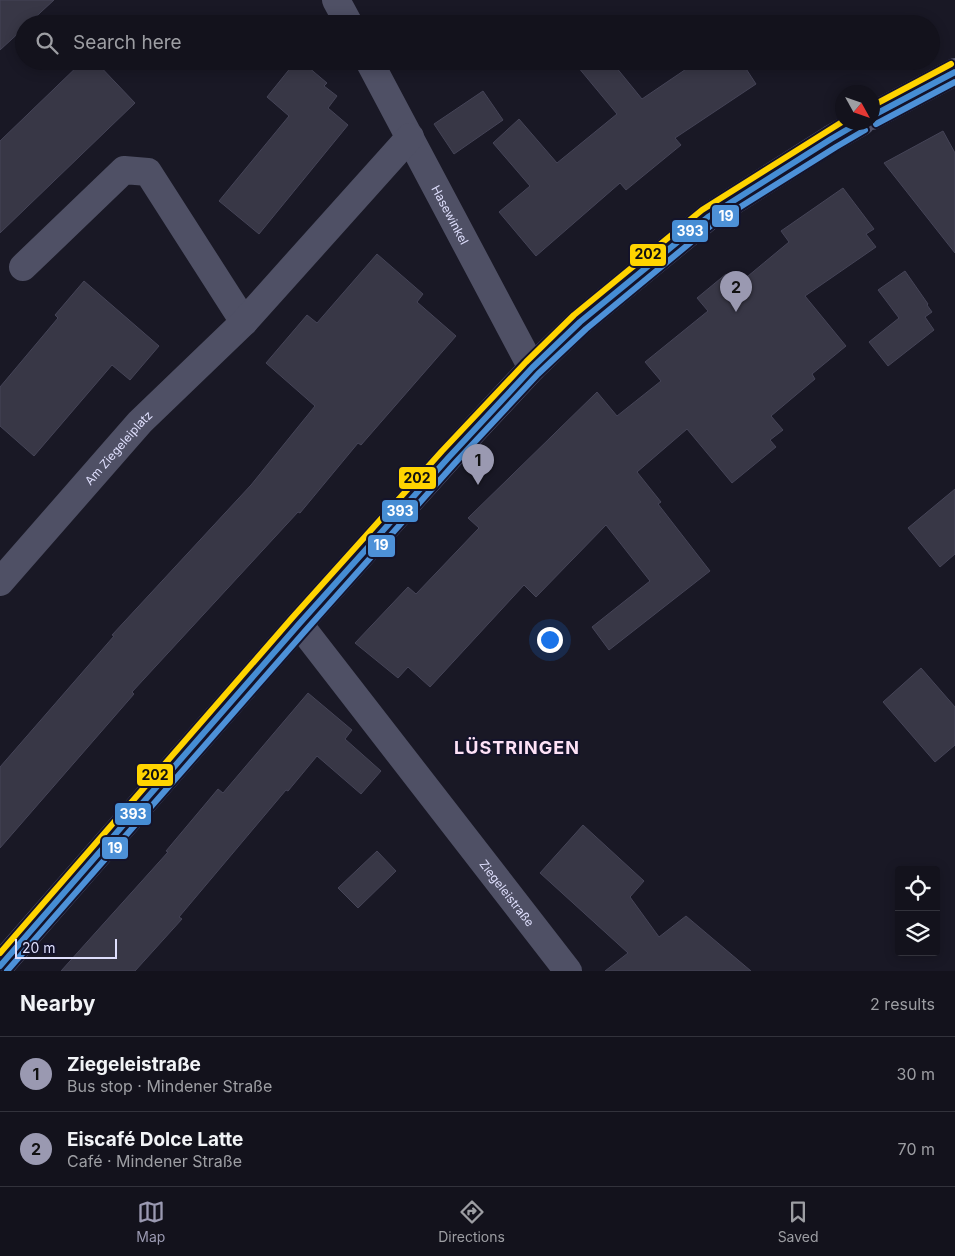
<!DOCTYPE html>
<meta charset="utf-8">
<style>
:root{--surface:#13121c;--page:#1c1b25;--text:#f1f3f6;--muted:#9d9ea3;--line:#32323b;--accent:#9a99b1}
body{margin:0;font-family:Inter,sans-serif;background:var(--page);color:var(--text)}
.controls{position:absolute;right:15px;bottom:15px;display:grid;overflow:hidden;border-radius:5px;box-shadow:0 2px 12px #0003}
.controls button{width:45px;height:45px;display:grid;place-items:center;padding:0;border:0;border-bottom:1px solid var(--line);background:var(--surface);color:var(--text);font:25px sans-serif}
.compass{position:absolute;left:835px;top:85px;width:45px;height:45px;border-radius:50%;background:var(--surface);box-shadow:0 2px 12px #0003;rotate:130deg}
.scale{position:absolute;left:15px;bottom:12px;width:102px;box-sizing:border-box;padding-left:5px;border:2px solid #dfdffd;border-top:0;font-size:14px;line-height:18px;white-space:nowrap;color:#dfdffd;-webkit-text-stroke:4px #14132a;paint-order:stroke}
.you{position:absolute;left:549px;top:639px;width:18px;height:18px;margin:-12px;border:4px solid #fff;border-radius:50%;background:#1a73e8;box-shadow:0 0 0 8px #1a73e833}
.badge{display:grid;place-items:center;width:32px;height:32px;border-radius:50%;background:var(--accent);color:#111;font-size:16px;font-weight:700}
.pin{position:absolute;translate:-50% -41px;filter:drop-shadow(0 1px 2px #0008)}
.pin::after{content:'';position:absolute;top:26px;width:18px;height:15px;background:inherit;clip-path:polygon(0 0,100% 0,50% 100%)}
.list{margin:0;padding:0;list-style:none}
h2{display:flex;justify-content:space-between;align-items:center;height:65px;margin:0;padding:0 20px;font-size:21px}
h2 small{font-size:16px;font-weight:400;color:var(--muted)}
.list li{display:grid;grid-template-columns:32px 1fr auto;gap:15px;align-items:center;box-sizing:border-box;height:75px;padding:0 20px;border-top:1px solid var(--line)}
.list b{display:block;font-size:19px;white-space:nowrap}
.list p{margin:0;font-size:16px;white-space:nowrap;color:var(--muted)}
.list em{font-size:16px;font-style:normal;color:var(--muted)}
.icon{flex:none;width:28px;height:28px;fill:none;stroke:currentColor;stroke-width:2;stroke-linecap:round;stroke-linejoin:round}
.map{position:relative;flex:none;width:955px;height:971px;overflow:hidden}
.search{position:absolute;background:var(--surface);box-shadow:0 2px 12px #0003;left:15px;right:15px;top:15px;height:55px;display:flex;align-items:center;gap:12px;box-sizing:border-box;padding:0 18px;border-radius:28px;color:var(--muted);font-size:19px}
.sheet{height:215px;background:var(--surface)}
nav{display:flex;justify-content:space-around;align-items:center;box-sizing:border-box;height:70px;border-top:1px solid var(--line);background:var(--surface);font-size:14px;color:var(--muted)}
nav a{display:grid;justify-items:center;gap:2px}
nav .on{color:var(--accent)}
.map>svg:first-child{display:block}
.building{fill:#383746;stroke:#454457}
.lines{fill:none;stroke-linecap:round;stroke-linejoin:round}
.street{stroke:#4f5065;stroke-width:28}
.secondary{stroke:#53546b;stroke-width:28}
.bus-1-casing{stroke:#14132a;stroke-width:10}
.bus-2-casing{stroke:#14132a;stroke-width:10}
.bus-3-casing{stroke:#14132a;stroke-width:10}
.bus-1{stroke:#468dd4;stroke-width:6}
.bus-2{stroke:#4d91d8;stroke-width:6}
.bus-3{stroke:#ffd400;stroke-width:6}
.labels{text-anchor:middle;dominant-baseline:central;stroke-width:4;stroke-linejoin:round;paint-order:stroke}
.street-label{font-size:12px;fill:#dfdffd;stroke:#14132a}
.district-label{font-size:18px;font-weight:bold;letter-spacing:1px;fill:#fde1f6;stroke:#14132a}
.line-badge{stroke:#14132a;stroke-width:2}
.badge-label{font-size:14px;text-anchor:middle;font-weight:bold;fill:#fff}
.pale-badge-label{font-size:14px;text-anchor:middle;font-weight:bold;fill:#111}
</style>
<div class="map">
<svg width="955" height="971" viewBox="0 0 955 971">
<rect width="100%" height="100%" fill="#191825"/>
<g class="building">
<polygon points="0,0 54,0 28,24 24,24 24,28 0,50"/>
<polygon points="83,61 95,61 135,103 0,233 0,141"/>
<polygon points="296,61 301,61 327,83 324,86 337,96 328,108 348,125 259,234 219,201 289,116 267,97"/>
<polygon points="573,61 611,61 642,99 698,61 741,61 756,84 675,138 681,145 626,190 620,183 536,256 499,212 530,186 493,143 519,119 557,163 617,114"/>
<polygon points="483,91 503,120 454,154 434,124"/>
<polygon points="943,131 955,153 955,253 884,163"/>
<polygon points="843,188 874,229 866,234 876,247 805,296 846,346 812,374 815,379 771,416 783,430 770,440 776,447 732,483 687,429 637,472 661,502 658,504 710,571 609,650 592,627 650,581 606,525 536,597 524,585 430,687 408,667 398,678 355,643 408,587 416,594 479,528 468,518 597,392 617,416 661,381 645,362 708,311 697,298 726,274 736,286 789,242 781,231"/>
<polygon points="377,254 423,294 417,302 456,336 361,445 358,443 300,513 298,512 132,692 134,694 0,848 0,767 114,636 112,635 251,485 315,406 266,363 307,315 317,323"/>
<polygon points="905,271 928,304 927,305 932,312 925,317 934,330 888,366 869,342 899,318 878,290"/>
<polygon points="84,281 159,346 130,380 112,365 34,456 0,426 0,387 58,318 55,315"/>
<polygon points="955,489 955,554 940,567 908,528"/>
<polygon points="921,668 955,707 955,745 935,762 883,702"/>
<polygon points="308,693 352,730 345,739 381,771 361,794 317,756 288,791 286,790 179,917 182,919 135,971 61,971 168,852 166,851 218,789 223,793"/>
<polygon points="583,825 644,881 630,897 659,937 686,916 751,971 605,971 628,953 540,873"/>
<polygon points="377,851 396,871 358,908 338,888"/>
</g>
<g class="lines">
<g class="street">
<polyline points="336,0 349,24"/>
<path id="s1" d="M369 61 532 368"/>
<polyline points="23,267 124,170 148,172 244,322"/>
<path id="s2" d="M0 582 140 422 244 322 410 137"/>
<path id="s3" d="M299 624 568 971"/>
</g>
<g class="secondary">
<polyline points="872,116 955,72"/>
<polyline points="0,966 299,624 449,457 532,368 580,322 708,217 831,139 861,122"/>
</g>
<defs>
<g id="bus-1">
<polyline points="872,116 955,72"/>
<polyline points="0,966 299,624 449,457 532,368 580,322 708,217 831,139 860,122"/>
</g>
<g id="bus-2">
<polyline points="876,124 955,82"/>
<polyline points="7,971 306,630 455,463 538,374 586,329 713,224 836,147 865,130"/>
</g>
<g id="bus-3">
<polyline points="872,106 951,64"/>
<polyline points="0,953 292,618 442,451 526,362 574,315 702,210 842,122"/>
</g>
</defs>
<use href="#bus-1" class="bus-1-casing"/>
<use href="#bus-2" class="bus-2-casing"/>
<use href="#bus-3" class="bus-3-casing"/>
<use href="#bus-1" class="bus-1"/>
<use href="#bus-2" class="bus-2"/>
<use href="#bus-3" class="bus-3"/>
</g>
<g class="labels">
<g class="street-label">
<text stroke="none"><textPath href="#s1" startOffset="174">Hasewinkel</textPath></text>
<text stroke="none"><textPath href="#s2" startOffset="179">Am Ziegeleiplatz</textPath></text>
<text stroke="none"><textPath href="#s3" startOffset="340">Ziegeleistraße</textPath></text>
</g>
<g class="district-label">
<text x="517" y="747">LÜSTRINGEN</text>
</g>
</g>
<g class="line-badge">
<rect x="711" y="204" width="29" height="24" rx="5" fill="#4d91d8"/>
<rect x="671" y="219" width="38" height="24" rx="5" fill="#468dd4"/>
<rect x="629" y="243" width="38" height="24" rx="5" fill="#ffd400"/>
<rect x="398" y="466" width="39" height="24" rx="5" fill="#ffd400"/>
<rect x="381" y="499" width="38" height="24" rx="5" fill="#468dd4"/>
<rect x="367" y="534" width="29" height="24" rx="5" fill="#4d91d8"/>
<rect x="136" y="763" width="38" height="24" rx="5" fill="#ffd400"/>
<rect x="114" y="802" width="38" height="24" rx="5" fill="#468dd4"/>
<rect x="101" y="836" width="28" height="24" rx="5" fill="#4d91d8"/>
</g>
<g class="badge-label">
<text x="726" y="221">19</text>
<text x="690" y="236">393</text>
<text x="400" y="516">393</text>
<text x="381" y="550">19</text>
<text x="133" y="819">393</text>
<text x="115" y="853">19</text>
</g>
<g class="pale-badge-label">
<text x="648" y="259">202</text>
<text x="417" y="483">202</text>
<text x="155" y="780">202</text>
</g>
</svg>
<div class="controls">
<button><svg class="icon" aria-label="locate" viewBox="0 0 24 24"><circle cx="12" cy="12" r="6"/><path d="M12 2v4M12 18v4M2 12h4M18 12h4"/></svg></button>
<button><svg class="icon" aria-label="layers" viewBox="0 0 24 24"><path d="M12 4l9 5-9 5-9-5zM3 14l9 5 9-5"/></svg></button>
</div>
<svg class="compass" viewBox="-18 -18 36 36"><path d="M0-13l5 13h-10z" fill="#e53935"/><path d="M0 13l5-13h-10z" fill="#9d9ea3"/></svg>
<div class="scale">20 m</div>
<div class="you"></div>
<div class="pin badge" style="left:478px;top:485px">1</div>
<div class="pin badge" style="left:736px;top:312px">2</div>
<div class="search"><svg class="icon" aria-label="search" viewBox="0 0 24 24"><circle cx="10" cy="10" r="6"/><path d="M15 15l6 6"/></svg>Search here</div>
</div>
<section class="sheet">
<h2>Nearby<small>2 results</small></h2>
<ul class="list">
<li><span class="badge">1</span><div><b>Ziegeleistraße</b><p>Bus stop · Mindener Straße</p></div><em>30 m</em></li>
<li><span class="badge">2</span><div><b>Eiscafé Dolce Latte</b><p>Café · Mindener Straße</p></div><em>70 m</em></li>
</ul>
</section>
<nav>
<a class="on"><svg class="icon" aria-label="map" viewBox="0 0 24 24"><path d="M3 6l6-2 6 2 6-2v14l-6 2-6-2-6 2zM9 4v14M15 6v14"/></svg>Map</a>
<a><svg class="icon" aria-label="directions" viewBox="0 0 24 24"><path d="M12 3l9 9-9 9-9-9zM9 14v-3h6M13 9l2 2-2 2"/></svg>Directions</a>
<a><svg class="icon" aria-label="saved" viewBox="0 0 24 24"><path d="M7 4h10v16l-5-4-5 4z"/></svg>Saved</a>
</nav>
